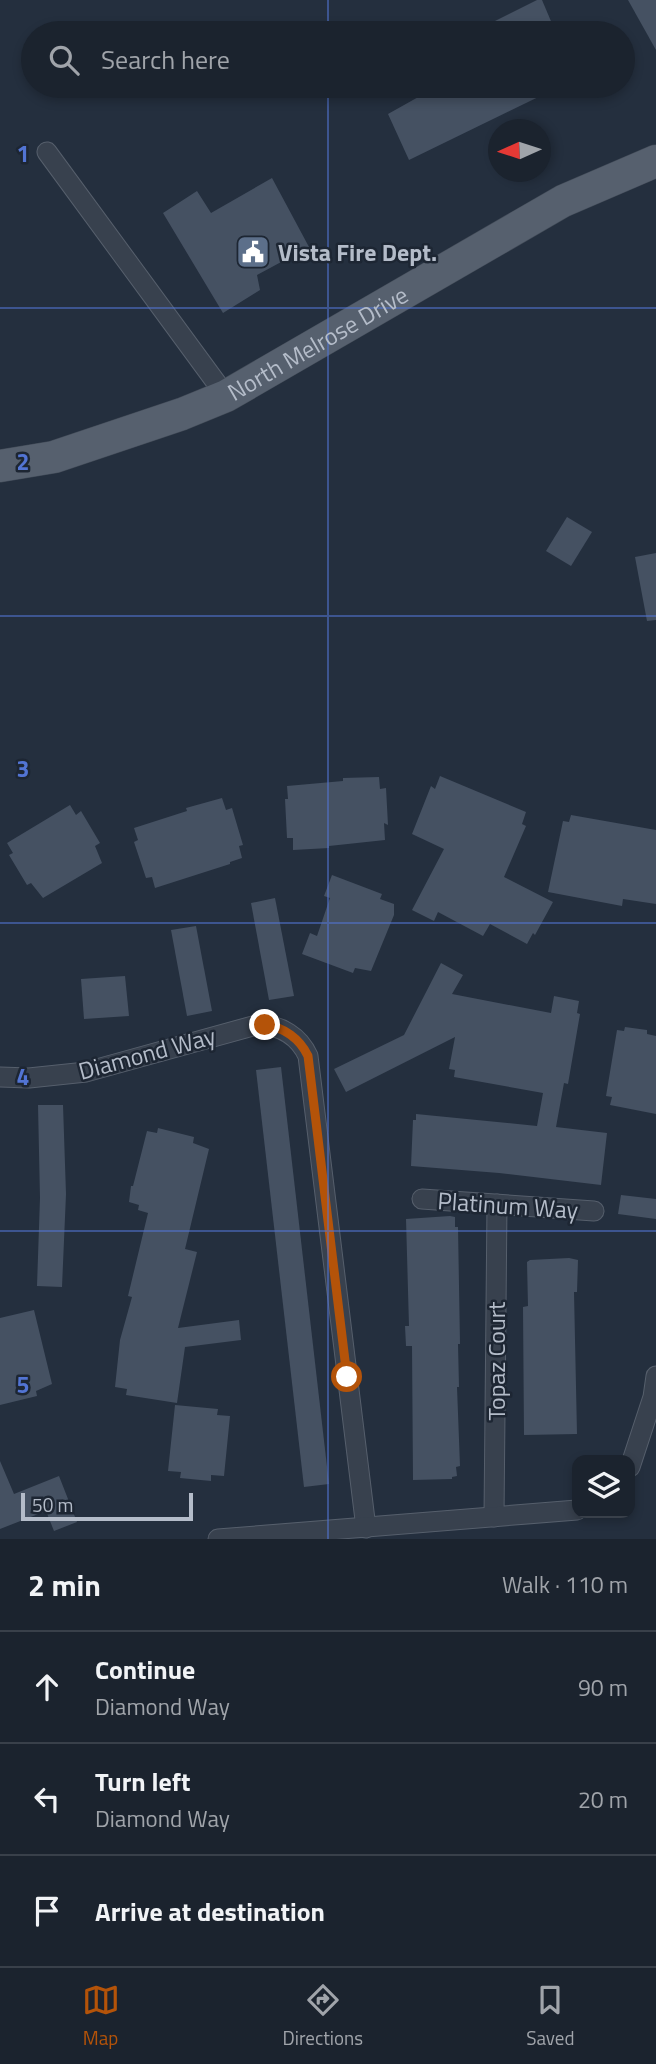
<!DOCTYPE html>
<meta charset="utf-8">
<style>
:root{--surface:#1b232e;--page:#282f3a;--text:#f1f3f6;--muted:#a0a4aa;--line:#39404a;--accent:#b45309}
body{margin:0;font-family:"Titillium Web",sans-serif;background:var(--page);color:var(--text)}
.controls{position:absolute;right:21px;bottom:21px;display:grid;overflow:hidden;border-radius:14px;box-shadow:0 4px 10px #0003}
.controls button{width:63px;height:63px;display:grid;place-items:center;padding:0;border:0;border-bottom:2px solid var(--line);background:var(--surface);color:var(--text);font:35px sans-serif}
.compass{position:absolute;left:488px;top:119px;width:63px;height:63px;border-radius:50%;background:var(--surface);box-shadow:0 4px 10px #0003;rotate:267deg}
.scale{position:absolute;left:21px;bottom:18px;width:172px;box-sizing:border-box;padding-left:7px;border:4px solid #b4bcc9;border-top:0;font-size:19px;line-height:24px;white-space:nowrap;color:#b4bcc9;-webkit-text-stroke:5px #1d2633;paint-order:stroke}
.stop{position:absolute;width:21px;height:21px;margin:-16px;border:5px solid #b45309;border-radius:50%;background:#fff}
.stop.end{background:#b45309;border-color:#fff;box-shadow:0 2px 7px #0008}
.list{margin:0;padding:0;list-style:none}
h2{display:flex;justify-content:space-between;align-items:center;height:91px;margin:0;padding:0 28px;font-size:30px}
h2 small{font-size:23px;font-weight:400;color:var(--muted)}
.list li{display:grid;grid-template-columns:46px 1fr auto;gap:21px;align-items:center;box-sizing:border-box;height:112px;padding:0 28px;border-top:2px solid var(--line)}
.list b{display:block;font-size:26px;white-space:nowrap}
.list p{margin:0;font-size:23px;white-space:nowrap;color:var(--muted)}
.list em{font-size:23px;font-style:normal;color:var(--muted)}
.icon{flex:none;width:38px;height:38px;fill:none;stroke:currentColor;stroke-width:2;stroke-linecap:round;stroke-linejoin:round}
.map{position:relative;flex:none;width:656px;height:1539px;overflow:hidden}
.search{position:absolute;background:var(--surface);box-shadow:0 4px 10px #0003;left:21px;right:21px;top:21px;height:77px;display:flex;align-items:center;gap:18px;box-sizing:border-box;padding:0 24px;border-radius:38px;color:var(--muted);font-size:26px}
.sheet{height:427px;background:var(--surface)}
nav{display:flex;justify-content:space-around;align-items:center;box-sizing:border-box;height:98px;border-top:2px solid var(--line);background:var(--surface);font-size:19px;color:var(--muted)}
nav a{display:grid;justify-items:center;gap:4px}
nav .on{color:var(--accent)}
.map>svg:first-child{display:block}
.building{fill:#455162}
.lines{fill:none;stroke-linecap:round;stroke-linejoin:round}
.street-casing{stroke:#565f6c;stroke-width:21}
.primary-casing{stroke:#414a57;stroke-width:33}
.street{stroke:#38414e;stroke-width:19}
.primary{stroke:#56606e;stroke-width:32}
.route{stroke:#b45309;stroke-width:9}
.grid{fill:none;stroke:#5274d3;stroke-width:2;stroke-opacity:0.55}
.labels{text-anchor:middle;dominant-baseline:central;stroke-width:5;stroke-linejoin:round;paint-order:stroke}
.poi-label{font-size:24px;font-weight:bold;fill:#b4bcc9;stroke:#1d2633;text-anchor:start}
.street-label{font-size:24px;fill:#b4bcc9;stroke:#1d2633}
.grid-label{font-size:23px;text-anchor:middle;font-weight:bold;fill:#5274d3;stroke:#1d2633;stroke-width:5;stroke-linejoin:round;paint-order:stroke}
</style>
<div class="map">
<svg width="656" height="1539" viewBox="0 0 656 1539">
<rect width="100%" height="100%" fill="#242f3e"/>
<g class="building">
<polygon points="537,0 542,0 556,33 471,33"/>
<polygon points="628,0 656,0 656,50"/>
<polygon points="427,86 561,86 409,160 388,114 429,91"/>
<polygon points="272,178 309,247 257,275 260,290 223,313 163,213 197,191 211,213"/>
<polygon points="567,517 592,532 571,566 546,551"/>
<polygon points="656,553 656,620 647,621 635,557"/>
<polygon points="440,776 526,812 522,824 526,826 504,877 553,902 535,935 533,933 527,944 490,924 483,936 438,912 434,921 412,910 444,849 412,834 431,786 435,789"/>
<polygon points="379,777 380,789 386,788 388,825 384,823 385,840 329,846 329,848 293,850 293,838 287,838 285,799 288,799 287,786 343,781 343,778"/>
<polygon points="222,798 226,810 232,808 243,845 239,846 242,858 230,862 230,864 155,888 152,877 146,878 134,842 138,840 134,828 187,811 186,808"/>
<polygon points="70,805 76,815 81,811 100,843 95,846 102,863 43,898 31,883 27,885 9,855 13,853 7,843"/>
<polygon points="571,815 656,830 656,904 623,899 622,906 548,892 563,821 569,822"/>
<polygon points="332,875 382,894 380,899 394,904 394,915 371,971 355,968 353,973 302,954 310,933 317,936 330,898 324,896"/>
<polygon points="275,898 294,996 269,1000 251,903"/>
<polygon points="196,926 212,1011 187,1016 171,930"/>
<polygon points="441,963 463,975 452,994 551,1013 554,996 579,1001 577,1013 580,1014 568,1084 564,1083 556,1127 607,1133 601,1185 499,1173 411,1166 413,1120 416,1120 416,1114 537,1126 543,1093 454,1077 455,1070 449,1069 455,1037 346,1092 334,1069 404,1035"/>
<polygon points="125,976 129,1016 84,1019 81,979"/>
<polygon points="625,1027 647,1030 647,1034 656,1036 656,1114 610,1105 612,1097 606,1096 617,1030 624,1031"/>
<polygon points="281,1067 329,1484 304,1487 256,1070"/>
<polygon points="38,1105 63,1105 66,1194 62,1287 37,1286 40,1198"/>
<polygon points="158,1128 194,1137 193,1143 209,1149 185,1249 197,1252 178,1328 239,1320 241,1340 185,1347 177,1403 126,1395 127,1389 115,1387 120,1340 132,1297 128,1296 148,1213 138,1210 139,1205 129,1202 131,1186 133,1186 147,1131 157,1133"/>
<polygon points="621,1195 656,1199 656,1219 618,1214"/>
<polygon points="450,1216 455,1217 455,1227 458,1227 460,1344 458,1344 459,1387 457,1387 460,1466 456,1467 457,1476 452,1477 452,1479 413,1480 412,1346 406,1346 405,1326 409,1326 406,1219"/>
<polygon points="569,1258 578,1260 577,1292 574,1292 577,1434 524,1435 523,1307 528,1306 527,1262 530,1260"/>
<polygon points="34,1310 52,1384 36,1391 37,1396 0,1405 0,1318"/>
<polygon points="175,1405 218,1409 217,1415 230,1416 224,1476 211,1475 211,1481 180,1478 181,1472 168,1471"/>
<polygon points="0,1461 14,1494 59,1476 77,1522 54,1531 46,1511 0,1529"/>
</g>
<g class="lines">
<defs>
<g id="street">
<polyline points="47,152 226,396"/>
<path d="M0 1077 29 1078 86 1072 260 1024C281 1026 299 1036 308 1056L366 1528"/>
<polyline points="422,1199 594,1211"/>
<polyline points="630,1467 653,1397 656,1376"/>
<polyline points="494,1517 497,1204"/>
<polyline points="218,1539 577,1510"/>
</g>
<g id="primary">
<path id="s1" d="M0 466 54 457 182 414 226 396 563 201 656 161"/>
</g>
</defs>
<use href="#street" class="street-casing"/>
<use href="#primary" class="primary-casing"/>
<use href="#street" class="street"/>
<use href="#primary" class="primary"/>
</g>
<g class="lines">
<path class="route" d="M265 1025C284 1027 300 1039 308 1056L347 1377"/>
</g>
<path class="grid" d="M328 0V33M328 86V1539M0 308H656M0 616H656M0 923H656M0 1231H656"/>
<defs>
<symbol id="civic-square" viewBox="-11 -11 22 22"><rect x="-9" y="-9" width="18" height="18" rx="4" fill="#5c6f8a" stroke="#1d2633"/><path d="M-.6-6.5H3V-4.5H.6V-3L4-1V1h2V6H-6V1h2V-1L-.6-3ZM-1.2 2.5V6h2.4V2.5Z" fill="#fff"/></symbol>
</defs>
<g fill-rule="evenodd">
<use href="#civic-square" x="234" y="233" width="38" height="38"/>
</g>
<g class="labels">
<g class="poi-label">
<text x="278" y="252">Vista Fire Dept.</text>
</g>
<g class="street-label">
<text stroke="none"><textPath href="#s1" startOffset="343">North Melrose Drive</textPath></text>
<text transform="translate(147 1053) rotate(-15)">Diamond Way</text>
<text transform="translate(508 1205) rotate(4)">Platinum Way</text>
<text transform="translate(496 1361) rotate(-90)">Topaz Court</text>
</g>
</g>
<g class="grid-label">
<text x="23" y="162">1</text>
<text x="23" y="470">2</text>
<text x="23" y="777">3</text>
<text x="23" y="1085">4</text>
<text x="23" y="1393">5</text>
</g>
</svg>
<div class="controls">
<button><svg class="icon" aria-label="layers" viewBox="0 0 24 24"><path d="M12 4l9 5-9 5-9-5zM3 14l9 5 9-5"/></svg></button>
</div>
<svg class="compass" viewBox="-18 -18 36 36"><path d="M0-13l5 13h-10z" fill="#e53935"/><path d="M0 13l5-13h-10z" fill="#a0a4aa"/></svg>
<div class="scale">50 m</div>
<div class="stop" style="left:347px;top:1377px"></div>
<div class="stop end" style="left:265px;top:1025px"></div>
<div class="search"><svg class="icon" aria-label="search" viewBox="0 0 24 24"><circle cx="10" cy="10" r="6"/><path d="M15 15l6 6"/></svg>Search here</div>
</div>
<section class="sheet">
<h2>2 min<small>Walk · 110 m</small></h2>
<ul class="list">
<li><svg class="icon" aria-label="ahead" viewBox="0 0 24 24"><path d="M12 20V5M6 11l6-6 6 6"/></svg><div><b>Continue</b><p>Diamond Way</p></div><em>90 m</em></li>
<li><svg class="icon" aria-label="left" viewBox="0 0 24 24"><path d="M17 20v-9H6M10 6l-5 5 5 5"/></svg><div><b>Turn left</b><p>Diamond Way</p></div><em>20 m</em></li>
<li><svg class="icon" aria-label="arrive" viewBox="0 0 24 24"><path d="M6 21V4h12l-3 4 3 4H6"/></svg><div><b>Arrive at destination</b></div></li>
</ul>
</section>
<nav>
<a class="on"><svg class="icon" aria-label="map" viewBox="0 0 24 24"><path d="M3 6l6-2 6 2 6-2v14l-6 2-6-2-6 2zM9 4v14M15 6v14"/></svg>Map</a>
<a><svg class="icon" aria-label="directions" viewBox="0 0 24 24"><path d="M12 3l9 9-9 9-9-9zM9 14v-3h6M13 9l2 2-2 2"/></svg>Directions</a>
<a><svg class="icon" aria-label="saved" viewBox="0 0 24 24"><path d="M7 4h10v16l-5-4-5 4z"/></svg>Saved</a>
</nav>
